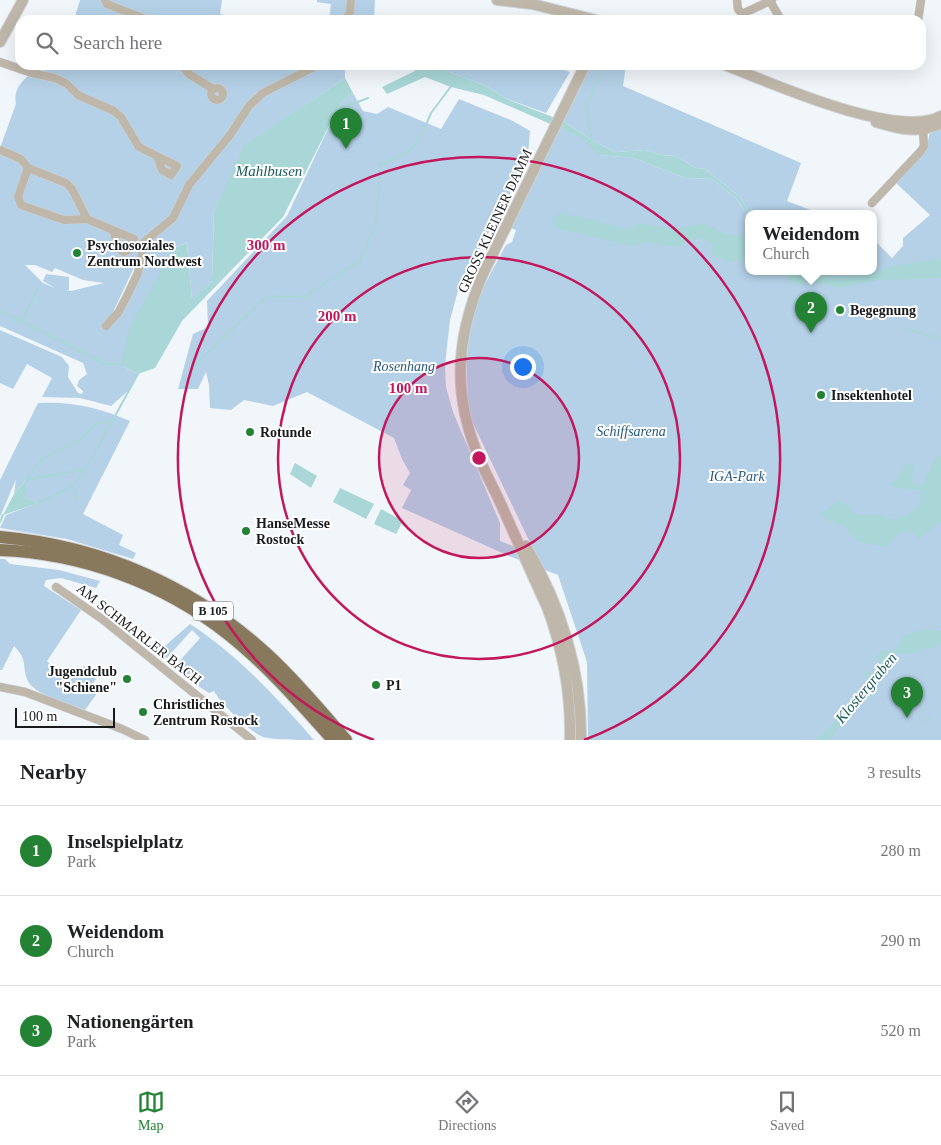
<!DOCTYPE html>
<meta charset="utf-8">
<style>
:root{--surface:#fff;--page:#f6f6f6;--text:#202124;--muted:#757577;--line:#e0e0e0;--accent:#238234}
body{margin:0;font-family:"Times New Roman",serif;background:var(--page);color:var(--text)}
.scale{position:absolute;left:15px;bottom:12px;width:100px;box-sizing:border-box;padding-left:5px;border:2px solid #191a1c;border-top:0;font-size:14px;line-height:18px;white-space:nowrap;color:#191a1c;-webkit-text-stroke:4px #fff;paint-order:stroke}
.you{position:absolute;left:522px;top:366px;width:18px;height:18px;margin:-12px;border:4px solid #fff;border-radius:50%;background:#1a73e8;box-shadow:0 0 0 8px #1a73e833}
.badge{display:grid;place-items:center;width:32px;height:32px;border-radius:50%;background:var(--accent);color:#fff;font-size:16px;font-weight:700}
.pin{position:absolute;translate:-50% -41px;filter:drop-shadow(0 1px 2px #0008)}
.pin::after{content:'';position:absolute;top:26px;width:18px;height:15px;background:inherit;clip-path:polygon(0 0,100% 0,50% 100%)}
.popup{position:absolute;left:745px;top:210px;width:132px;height:65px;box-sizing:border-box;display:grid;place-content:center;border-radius:10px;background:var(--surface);filter:drop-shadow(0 1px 4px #0005);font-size:16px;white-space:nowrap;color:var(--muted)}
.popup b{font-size:19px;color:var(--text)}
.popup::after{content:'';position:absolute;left:50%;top:100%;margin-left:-10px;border:10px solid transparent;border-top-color:var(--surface)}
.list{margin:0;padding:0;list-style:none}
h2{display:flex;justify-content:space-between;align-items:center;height:65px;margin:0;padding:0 20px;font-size:21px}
h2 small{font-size:16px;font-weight:400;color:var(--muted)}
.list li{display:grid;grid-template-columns:32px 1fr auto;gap:15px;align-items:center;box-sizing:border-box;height:90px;padding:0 20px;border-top:1px solid var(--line)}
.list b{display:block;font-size:19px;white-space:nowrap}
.list p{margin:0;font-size:16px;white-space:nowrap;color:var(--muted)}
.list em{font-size:16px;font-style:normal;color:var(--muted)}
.icon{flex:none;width:28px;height:28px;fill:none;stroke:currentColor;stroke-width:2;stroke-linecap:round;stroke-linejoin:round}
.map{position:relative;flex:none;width:941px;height:740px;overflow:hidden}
.search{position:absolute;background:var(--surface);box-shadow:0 5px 20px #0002;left:15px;right:15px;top:15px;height:55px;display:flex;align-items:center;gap:12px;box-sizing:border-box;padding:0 18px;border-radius:15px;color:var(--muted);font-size:19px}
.sheet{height:335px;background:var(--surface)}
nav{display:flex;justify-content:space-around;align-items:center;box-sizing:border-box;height:70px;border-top:1px solid var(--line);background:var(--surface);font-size:14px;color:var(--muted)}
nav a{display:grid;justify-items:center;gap:2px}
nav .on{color:var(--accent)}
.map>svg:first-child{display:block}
.green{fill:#b4d1e7;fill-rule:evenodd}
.water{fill:#a9d7d7}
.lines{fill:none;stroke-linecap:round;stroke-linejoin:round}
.stream{stroke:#a9d7d7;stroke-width:2}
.minor-casing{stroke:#ced3d7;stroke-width:9}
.tertiary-casing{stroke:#ced3d7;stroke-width:12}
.trunk-casing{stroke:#ced3d7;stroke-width:14}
.minor{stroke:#bfb7a9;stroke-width:8}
.tertiary{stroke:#bfb7a9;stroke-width:10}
.trunk{stroke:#88785c;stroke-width:12}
.ring{fill:none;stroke:#c2185b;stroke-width:2.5}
.poi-dot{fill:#238234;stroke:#fff;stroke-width:2}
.labels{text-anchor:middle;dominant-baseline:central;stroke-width:4;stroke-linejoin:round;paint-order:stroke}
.shield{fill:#fff;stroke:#5e5f60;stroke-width:1}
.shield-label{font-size:12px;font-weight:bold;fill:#191a1c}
.street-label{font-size:14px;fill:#191a1c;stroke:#fff}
.poi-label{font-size:14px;font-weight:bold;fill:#191a1c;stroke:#fff;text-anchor:start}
.park-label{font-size:14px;font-style:italic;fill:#25587a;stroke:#fff}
.water-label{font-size:15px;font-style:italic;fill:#1a595a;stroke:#fff}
.centre{fill:#c2185b;stroke:#fff;stroke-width:2.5}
.ring-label{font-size:15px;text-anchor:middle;font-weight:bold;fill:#c2185b;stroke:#fff;stroke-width:4;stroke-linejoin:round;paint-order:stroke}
</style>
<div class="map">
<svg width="941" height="740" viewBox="0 0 941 740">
<rect width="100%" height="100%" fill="#f1f6fb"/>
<g class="green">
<polygon points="80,0 222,0 220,14 248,20 74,20"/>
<polygon points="317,0 375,0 374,20 329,20 331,4 317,2"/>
<path d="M47 65H345V78L246 144 214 211 212 281 192 300 187 243 174 248 123 366 138 374 130 389 111 406 80 398 42 397 52 378 27 364 13 389 0 383V330L62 357 69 366 68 377 78 393 82 394 83 391 77 386 79 380 87 374 83 363 0 326V148L16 104C13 90 21 81 32 73L41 76ZM138 259 141 274 121 315 114 310ZM25 265H35L52 272 55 268 83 280 104 283 71 291 66 290H69V277L46 274 43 281 55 288 43 283Z"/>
<polygon points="431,65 550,65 570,72 546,113 507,99 486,86"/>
<polygon points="591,65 626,65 623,86 801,163 787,201 821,214 750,214 740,197 705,169 696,168 676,156 660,155 646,150 615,152 593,141 563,121"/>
<polygon points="353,93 363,111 377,114 388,107 441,129 459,99 513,121 530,131 528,155 520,175 459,287 450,320 445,365 446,387 453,412 500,523 500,541 536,555 468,413 466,343 478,297 506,245 512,242 516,230 511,228 560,128 581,137 599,155 634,158 685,178 712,179 737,199 748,216 748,272 874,272 874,240 892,258 903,246 903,238 930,215 895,182 927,145 930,132 941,126 941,259 938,259 941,269 941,740 588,740 587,662 558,575 509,556 402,508 411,490 403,485 410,473 402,459 394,438 307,392 273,406 244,400 231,410 210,408 209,385 206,372 198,389 178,389 193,334 208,327 207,301 287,216 337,110 342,102"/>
<path d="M38 403C72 401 100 408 130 421L83 514 123 535 119 545 136 553 133 559 67 539 0 528 6 515 38 503 25 497V481L14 494 16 479 0 517V480Z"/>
<path d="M0 559H5L10 564 59 570 100 581 96 588 61 578 46 580 44 586 81 610 47 661 67 683 84 666 96 679 93 683 100 689 85 710C70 704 34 695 28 681 21 666 29 661 14 646L2 670H0Z"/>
<path d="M190 624C239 656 276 697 314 740 299 740 276 740 263 737 249 731 221 704 214 691L209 693 186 678 177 664 200 638 192 630 164 661 156 654Z"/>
</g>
<g class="water">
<polygon points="411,65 431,65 486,86 507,99 563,121 593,141 615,152 646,150 660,155 676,156 696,168 705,169 740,197 750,214 748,216 737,199 712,179 685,178 634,158 598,155 580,137 484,95 451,87 425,77 387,94 382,87 415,71"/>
<polygon points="345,78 353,93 342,102 337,110 283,217 182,321 155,368 138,374 123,366 121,361 131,325 174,248 187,243 192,299 212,281 214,211 244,145"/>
<polygon points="558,213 586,218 625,229 638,224 647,224 672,229 705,223 725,234 748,236 748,249 745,250 742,260 728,262 712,254 712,244 701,238 687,241 679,247 646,242 632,246 555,228 553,219"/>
<polygon points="941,259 941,278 880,280 839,288 811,282 794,285 787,278 789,272 814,272 837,277 873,273 897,265"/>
<path d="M938 454 941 458V522L918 539 913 532 900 533 887 547 859 542 843 526 827 520 819 513 829 509 837 501 847 505 853 513C861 516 868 515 876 515 882 515 887 519 892 519 904 518 916 511 922 501L920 490 893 487 892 484 908 463 914 466 911 481 921 487Z"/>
<polygon points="295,463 317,476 311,488 290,474"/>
<polygon points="26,480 25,497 39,503 3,515 14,494"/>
<polygon points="340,488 374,504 366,519 333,502"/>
<polygon points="381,509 403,521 396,534 374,524"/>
<polygon points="923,629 941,631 941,644 939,643 936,647 908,654 898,653 829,740 816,740 841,715 849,701 852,701 857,694 853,691 859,691 870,678 862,673 864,670 872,674 881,663 875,658 881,650 890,652 898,646 905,635"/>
</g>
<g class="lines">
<g class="stream">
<polyline points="337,110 368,98"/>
<polyline points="592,143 586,105 605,65"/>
<polyline points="0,311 105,364 122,364"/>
<polyline points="22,321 38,287"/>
<polyline points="907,329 941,339"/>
<polyline points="194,366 267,296 304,297 359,262 376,224 380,165 410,151 423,132 431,113 452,85"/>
<polyline points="26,480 86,469 138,374"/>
<polyline points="26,480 41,460 78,441 98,423 113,421"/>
<polyline points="74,485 76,499"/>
<polyline points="39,503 74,485 86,469"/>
<polyline points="0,522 3,515"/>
<polyline points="922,723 930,718"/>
</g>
<defs>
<g id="minor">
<polyline points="105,0 107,4 148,20"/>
<polyline points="737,0 738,9 742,14"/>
<polyline points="770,1 781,20"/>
<polyline points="345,20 350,12 351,0"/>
<polyline points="740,20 742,14 772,0"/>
<polyline points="918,20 921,0"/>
<polyline points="0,62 32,73 55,78 67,84 78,95 114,111 121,117 139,147 177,166 171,175 162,170 157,156"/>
<polyline points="182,65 189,74 213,89"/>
<circle cx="217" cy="94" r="6"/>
<polyline points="0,150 21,159 28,168 66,183 72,189 87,219 134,239 129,250 124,252 119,249 113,230"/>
<polyline points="28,168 18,197 21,205 64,220 87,219"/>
<polyline points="872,203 921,151 924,146 923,130"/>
<polyline points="106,326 118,313 127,296 138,273 144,242 173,218 189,185 230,135 249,106 263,93 318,65"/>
<polyline points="56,587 102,619 252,740"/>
<polyline points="0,687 25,692 122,729 145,740"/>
</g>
<g id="tertiary">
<polyline points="497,0 532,4 596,20"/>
<polyline points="0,42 23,0"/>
<path d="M725 65C771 83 898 140 941 116"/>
<path d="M876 122C899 129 917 134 940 124"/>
<path d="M526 546C561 606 582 670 581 740"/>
<path d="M570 740C571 694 563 650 547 607 532 575 518 542 503 509 496 492 486 475 479 458 452 394 456 339 482 276L585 65"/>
</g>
<g id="trunk">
<path d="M0 537C101 546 194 586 269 656 297 682 322 712 346 740"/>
<path d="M0 550C82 553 164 583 228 634 267 665 300 703 333 740"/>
</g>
</defs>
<use href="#minor" class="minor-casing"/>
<use href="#tertiary" class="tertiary-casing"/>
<use href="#trunk" class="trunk-casing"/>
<use href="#minor" class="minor"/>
<use href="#tertiary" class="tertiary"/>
<use href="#trunk" class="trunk"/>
</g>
<circle cx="479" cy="458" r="100" fill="#c2185b" fill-opacity=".12"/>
<g class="ring">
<circle cx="479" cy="458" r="100"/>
<circle cx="479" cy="458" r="201"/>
<path d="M374 740A301 301 0 1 1 584 740"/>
</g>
<g class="poi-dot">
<circle cx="77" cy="253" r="5"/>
<circle cx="840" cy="310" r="5"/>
<circle cx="821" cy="395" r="5"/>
<circle cx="250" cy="432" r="5"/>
<circle cx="246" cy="531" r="5"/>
<circle cx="127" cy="679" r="5"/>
<circle cx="376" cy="685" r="5"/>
<circle cx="143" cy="712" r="5"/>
</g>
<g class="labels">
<rect class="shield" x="193" y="601.5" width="40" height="19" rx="4"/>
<g class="shield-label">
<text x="213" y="611">B 105</text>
</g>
<g class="street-label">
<text transform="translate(495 221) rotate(-65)">GROSS KLEINER DAMM</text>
<text transform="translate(139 634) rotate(38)">AM SCHMARLER BACH</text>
</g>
<g class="poi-label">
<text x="87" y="245">Psychosoziales<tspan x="87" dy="16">Zentrum Nordwest</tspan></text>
<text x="850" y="310">Begegnung</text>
<text x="831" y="395">Insektenhotel</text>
<text x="260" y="432">Rotunde</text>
<text x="256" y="523">HanseMesse<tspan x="256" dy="16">Rostock</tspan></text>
<text x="117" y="671" text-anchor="end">Jugendclub<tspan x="117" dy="16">"Schiene"</tspan></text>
<text x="386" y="685">P1</text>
<text x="153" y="704">Christliches<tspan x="153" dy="16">Zentrum Rostock</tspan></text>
</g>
<g class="park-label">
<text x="404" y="366">Rosenhang</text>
<text x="631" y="431">Schiffsarena</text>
<text x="737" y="476">IGA-Park</text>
</g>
<g class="water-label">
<text x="269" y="171">Mahlbusen</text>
<text transform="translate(866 688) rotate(-50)">Klostergraben</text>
</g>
</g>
<circle cx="479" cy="458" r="8" class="centre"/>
<g class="ring-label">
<text x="266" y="250">300 m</text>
<text x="337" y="321">200 m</text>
<text x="408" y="393">100 m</text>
</g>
</svg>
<div class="scale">100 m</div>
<div class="you"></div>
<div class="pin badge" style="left:346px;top:149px">1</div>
<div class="pin badge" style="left:811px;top:333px">2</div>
<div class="popup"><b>Weidendom</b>Church</div>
<div class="pin badge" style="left:907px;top:718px">3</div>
<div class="search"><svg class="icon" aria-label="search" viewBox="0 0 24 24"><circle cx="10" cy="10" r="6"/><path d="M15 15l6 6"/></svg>Search here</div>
</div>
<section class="sheet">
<h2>Nearby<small>3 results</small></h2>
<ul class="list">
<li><span class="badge">1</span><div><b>Inselspielplatz</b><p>Park</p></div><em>280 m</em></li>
<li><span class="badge">2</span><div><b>Weidendom</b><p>Church</p></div><em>290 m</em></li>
<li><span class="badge">3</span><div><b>Nationengärten</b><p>Park</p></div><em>520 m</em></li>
</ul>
</section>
<nav>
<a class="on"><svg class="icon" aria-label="map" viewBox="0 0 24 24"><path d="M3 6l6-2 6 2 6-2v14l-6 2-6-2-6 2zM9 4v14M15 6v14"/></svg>Map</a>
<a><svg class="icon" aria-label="directions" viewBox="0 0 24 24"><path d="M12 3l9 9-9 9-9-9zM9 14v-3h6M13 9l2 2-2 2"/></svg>Directions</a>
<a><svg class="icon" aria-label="saved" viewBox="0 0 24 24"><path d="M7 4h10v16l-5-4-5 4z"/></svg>Saved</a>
</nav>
